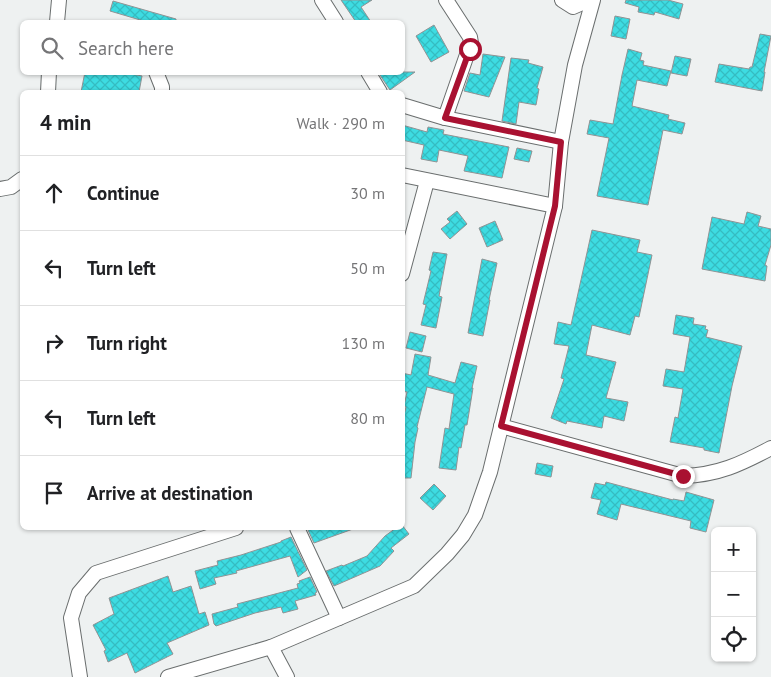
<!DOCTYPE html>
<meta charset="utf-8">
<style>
:root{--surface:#fff;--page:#f6f6f6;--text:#202124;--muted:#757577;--line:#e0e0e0}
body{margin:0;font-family:"PT Sans",sans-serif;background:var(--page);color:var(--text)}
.controls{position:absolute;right:15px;bottom:15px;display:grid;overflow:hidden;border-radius:8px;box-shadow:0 1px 4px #0004}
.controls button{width:45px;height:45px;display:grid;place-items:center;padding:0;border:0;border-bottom:1px solid var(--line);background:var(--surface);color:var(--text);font:25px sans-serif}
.stop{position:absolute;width:15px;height:15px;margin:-11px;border:4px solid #a91131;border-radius:50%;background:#fff}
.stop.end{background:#a91131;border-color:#fff;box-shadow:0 1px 5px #0008}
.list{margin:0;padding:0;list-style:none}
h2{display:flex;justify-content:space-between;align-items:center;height:65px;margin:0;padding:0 20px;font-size:21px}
h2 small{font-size:16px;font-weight:400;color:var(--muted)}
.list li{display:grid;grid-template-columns:32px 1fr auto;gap:15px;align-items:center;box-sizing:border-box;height:75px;padding:0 20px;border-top:1px solid var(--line)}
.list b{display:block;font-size:19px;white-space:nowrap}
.list em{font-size:16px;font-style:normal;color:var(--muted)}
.icon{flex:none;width:28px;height:28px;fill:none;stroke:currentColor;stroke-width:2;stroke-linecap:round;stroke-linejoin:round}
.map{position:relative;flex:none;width:771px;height:677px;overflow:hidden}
.search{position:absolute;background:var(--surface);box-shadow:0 1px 4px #0004;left:20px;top:20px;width:385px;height:55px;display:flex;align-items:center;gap:12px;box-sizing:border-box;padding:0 18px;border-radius:8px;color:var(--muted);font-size:19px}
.panel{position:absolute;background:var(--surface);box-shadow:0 1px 4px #0004;left:20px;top:90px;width:385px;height:440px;border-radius:8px}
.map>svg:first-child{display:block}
.building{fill:url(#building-cross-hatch);stroke:#909394}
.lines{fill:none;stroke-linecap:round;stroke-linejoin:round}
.street-casing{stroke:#6a6e6e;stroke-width:16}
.street{stroke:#fff;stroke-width:14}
.route{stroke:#a91131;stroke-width:6}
</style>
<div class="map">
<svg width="771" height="677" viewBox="0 0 771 677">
<defs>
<pattern id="building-cross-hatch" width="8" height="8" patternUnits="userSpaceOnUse" patternTransform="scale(1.25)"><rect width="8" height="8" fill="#3ddce2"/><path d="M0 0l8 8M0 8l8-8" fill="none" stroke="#35bcc1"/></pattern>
</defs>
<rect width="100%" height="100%" fill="#eef1f1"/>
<g class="building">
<polygon points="341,0 372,0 361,7 371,22 356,22"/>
<polygon points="626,0 668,0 683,4 679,19 655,12 654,15 638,12 639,7 625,3"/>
<polygon points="113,1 176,19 176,22 147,22 110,11"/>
<polygon points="615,16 630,19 626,39 611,36"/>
<polygon points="434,25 449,52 431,62 416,36"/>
<polygon points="760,34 771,36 764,72 765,72 762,91 715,82 719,64 749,69 750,67 752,67"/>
<polygon points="628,49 642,53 640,60 644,61 643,65 671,71 667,86 637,80 632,106 669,115 668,119 685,123 682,134 663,130 648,205 597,196 609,138 587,134 590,120 613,124 622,75"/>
<polygon points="483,54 505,57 489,97 464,91 470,73 480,75"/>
<polygon points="675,56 691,59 687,76 671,73"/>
<polygon points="511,58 529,60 528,63 543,67 537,88 539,89 536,105 519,102 516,124 502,121"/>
<polygon points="85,72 121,72 142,76 139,92 81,92"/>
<polygon points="378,72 415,72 390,90"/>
<polygon points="402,125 427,132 428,127 444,130 443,134 509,147 502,178 464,171 468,156 439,150 437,162 421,159 424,145 402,140"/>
<polygon points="517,148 532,151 529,162 514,159"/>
<polygon points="457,211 467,224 450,239 441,229 450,222 447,219"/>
<polygon points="747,212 761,216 758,226 771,229 771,245 765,265 767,266 765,281 702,269 712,217 744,224"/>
<polygon points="495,221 503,240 487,247 479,228"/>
<polygon points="592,230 640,240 637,252 652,255 639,317 635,316 630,335 592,325 586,355 616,362 606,398 628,402 624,421 604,416 602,428 567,421 566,424 551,418 564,379 561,378 569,346 554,344 558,322 571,325"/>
<polygon points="433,252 447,254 439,296 442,297 436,328 421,325 426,305 423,304 431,271 429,270"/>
<polygon points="482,259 497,263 489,300 490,300 483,336 468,333"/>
<polygon points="676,315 694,318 693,324 706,326 705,329 708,330 706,337 742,346 732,386 719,453 704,450 704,448 670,442 675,417 678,418 683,389 663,386 666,369 684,372 690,337 673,334"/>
<polygon points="410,332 426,336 422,352 406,348"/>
<polygon points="415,354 431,357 428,375 455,383 461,362 477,366 472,388 473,388 467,425 465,425 461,448 459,447 456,470 439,468 445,428 449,429 454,394 427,387 417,427 418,428 415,442 411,478 402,478 402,424 406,407 404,406 407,392 402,391 402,373 411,375"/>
<polygon points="537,463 553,466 551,477 535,474"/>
<polygon points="606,482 673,500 673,499 684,501 686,492 714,500 706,532 690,528 691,521 621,504 617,520 597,514 601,500 591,498 595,483 605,485"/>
<polygon points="434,484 446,496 433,510 420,498"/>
<polygon points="402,525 409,534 391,548 394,551 380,566 334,586 326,571 342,565 343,566 367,556 385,536 396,528 402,528"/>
<polygon points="314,528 353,528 353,529 314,543 308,530"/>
<polygon points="291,537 307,570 298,577 290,556 236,571 237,573 214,578 216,584 200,589 195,571 218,565 217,561 241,555 281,542 281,541"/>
<polygon points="168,576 173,592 191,586 199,614 205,612 209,625 167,643 173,654 135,673 127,653 108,662 104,651 106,650 93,625 114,614 109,598"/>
<polygon points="310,577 317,592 315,593 316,595 295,601 298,609 283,613 281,607 255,613 216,626 214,624 212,614 238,607 237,604 298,588 297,584 300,583 299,581"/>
</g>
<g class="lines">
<defs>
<g id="street">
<polyline points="322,0 336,22"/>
<polyline points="562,0 573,7 589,0"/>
<polyline points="57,22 59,0"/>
<polyline points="156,72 162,87 162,92"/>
<polyline points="368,72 380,92"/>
<polyline points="48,92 49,72"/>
<polyline points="402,105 445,118 561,142"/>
<polyline points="445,118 471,43 470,37 446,0"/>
<polyline points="402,175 555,206"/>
<polyline points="0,189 11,187 22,179"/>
<polyline points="402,274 427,181"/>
<path d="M501 426 683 476C718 475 741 464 771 448"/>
<polyline points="297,528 339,618"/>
<polyline points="271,647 287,677"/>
<polyline points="80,677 71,618 79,593 96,573 236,528"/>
<polyline points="168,677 271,647 414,586 447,554 463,535 475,515 490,472 555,206 561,142 575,65 593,0"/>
</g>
</defs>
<use href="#street" class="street-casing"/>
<use href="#street" class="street"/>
</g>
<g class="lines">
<polyline class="route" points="470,49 445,118 561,142 555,206 501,426 683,476"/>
</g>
</svg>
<div class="controls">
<button>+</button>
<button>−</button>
<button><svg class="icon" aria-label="locate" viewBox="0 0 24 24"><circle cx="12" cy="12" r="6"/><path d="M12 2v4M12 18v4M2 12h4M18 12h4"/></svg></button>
</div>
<div class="stop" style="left:470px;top:49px"></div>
<div class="stop end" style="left:683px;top:476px"></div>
<div class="search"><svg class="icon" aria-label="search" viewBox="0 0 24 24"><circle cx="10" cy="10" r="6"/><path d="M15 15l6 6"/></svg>Search here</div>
<section class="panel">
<h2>4 min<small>Walk · 290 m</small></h2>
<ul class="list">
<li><svg class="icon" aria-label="ahead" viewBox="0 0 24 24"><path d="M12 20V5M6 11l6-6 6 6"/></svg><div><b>Continue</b></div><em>30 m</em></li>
<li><svg class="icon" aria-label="left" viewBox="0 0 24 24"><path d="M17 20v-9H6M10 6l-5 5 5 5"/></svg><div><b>Turn left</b></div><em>50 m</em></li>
<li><svg class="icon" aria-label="right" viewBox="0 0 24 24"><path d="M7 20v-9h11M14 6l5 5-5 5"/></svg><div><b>Turn right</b></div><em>130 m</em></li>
<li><svg class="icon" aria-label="left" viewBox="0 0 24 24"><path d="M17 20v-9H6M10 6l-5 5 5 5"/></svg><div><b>Turn left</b></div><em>80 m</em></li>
<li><svg class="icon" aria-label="arrive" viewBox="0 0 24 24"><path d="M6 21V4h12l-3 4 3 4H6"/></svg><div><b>Arrive at destination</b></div></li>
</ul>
</section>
</div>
